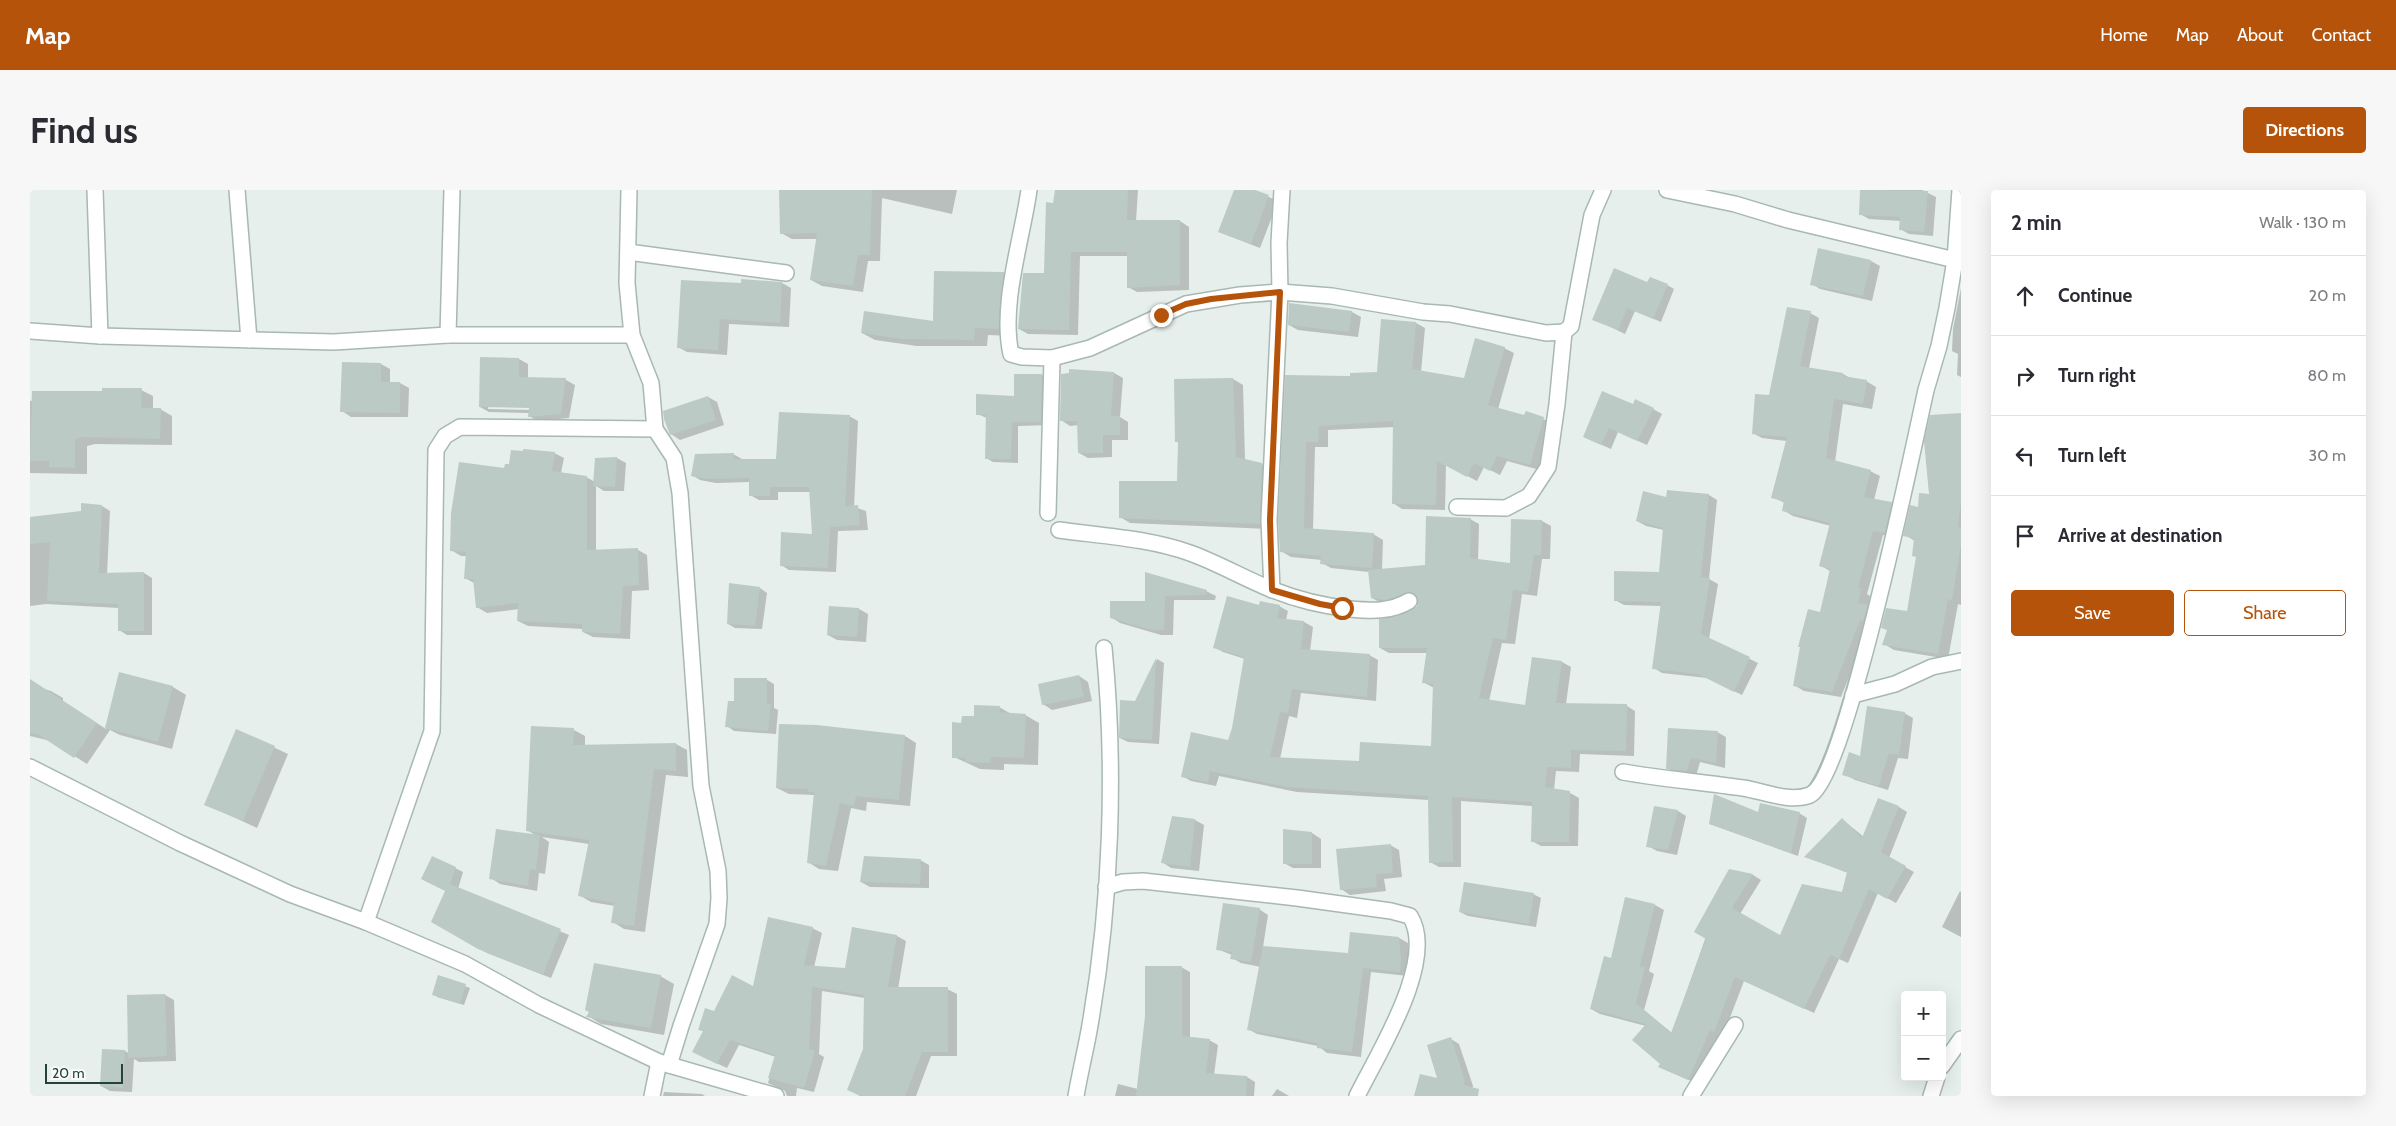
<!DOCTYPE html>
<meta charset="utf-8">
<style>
:root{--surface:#fff;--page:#f7f7f7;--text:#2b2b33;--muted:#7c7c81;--line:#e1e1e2;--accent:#b45309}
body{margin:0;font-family:Cabin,sans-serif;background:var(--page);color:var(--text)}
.controls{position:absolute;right:15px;bottom:15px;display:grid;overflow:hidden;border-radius:5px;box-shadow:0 5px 20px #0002}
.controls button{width:45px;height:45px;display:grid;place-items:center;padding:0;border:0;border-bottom:1px solid var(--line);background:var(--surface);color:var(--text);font:25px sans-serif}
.scale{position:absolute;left:15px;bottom:12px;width:78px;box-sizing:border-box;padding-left:5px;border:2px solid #24423a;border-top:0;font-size:14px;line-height:18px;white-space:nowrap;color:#24423a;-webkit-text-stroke:4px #f7fbf9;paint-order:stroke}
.stop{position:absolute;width:15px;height:15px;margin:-11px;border:4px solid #b45309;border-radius:50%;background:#fff}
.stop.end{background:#b45309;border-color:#fff;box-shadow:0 1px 5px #0008}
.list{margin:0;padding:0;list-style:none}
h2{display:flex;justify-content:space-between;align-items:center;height:65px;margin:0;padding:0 20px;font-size:21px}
h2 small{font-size:16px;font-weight:400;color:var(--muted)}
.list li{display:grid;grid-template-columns:32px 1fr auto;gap:15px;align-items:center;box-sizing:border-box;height:80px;padding:0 20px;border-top:1px solid var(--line)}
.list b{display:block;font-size:19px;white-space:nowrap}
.list em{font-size:16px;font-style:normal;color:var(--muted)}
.actions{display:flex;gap:10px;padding:15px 20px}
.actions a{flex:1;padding:11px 0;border:1px solid var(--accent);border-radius:5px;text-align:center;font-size:18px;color:var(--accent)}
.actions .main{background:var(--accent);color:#fff}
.icon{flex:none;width:28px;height:28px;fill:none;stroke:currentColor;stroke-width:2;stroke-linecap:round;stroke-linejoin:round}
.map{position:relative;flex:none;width:1931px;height:906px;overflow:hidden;border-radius:5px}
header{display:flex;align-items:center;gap:30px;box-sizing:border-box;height:70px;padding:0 25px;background:var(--accent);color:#fff}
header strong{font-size:24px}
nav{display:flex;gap:28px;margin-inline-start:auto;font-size:18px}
.intro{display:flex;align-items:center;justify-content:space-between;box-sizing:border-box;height:120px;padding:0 30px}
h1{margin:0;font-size:35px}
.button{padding:12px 22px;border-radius:5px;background:var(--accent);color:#fff;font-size:18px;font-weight:700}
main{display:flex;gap:30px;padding:0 30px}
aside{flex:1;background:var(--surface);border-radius:5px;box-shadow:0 5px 20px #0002}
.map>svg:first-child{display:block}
.shadow{fill:#0003;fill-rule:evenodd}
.building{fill:#bbcac4}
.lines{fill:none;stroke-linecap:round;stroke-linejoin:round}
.street-casing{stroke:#a8b8b2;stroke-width:18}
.street{stroke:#fff;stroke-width:15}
.route{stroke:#b45309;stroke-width:6}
</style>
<header>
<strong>Map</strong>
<nav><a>Home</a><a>Map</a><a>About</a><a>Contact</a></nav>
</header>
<div class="intro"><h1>Find us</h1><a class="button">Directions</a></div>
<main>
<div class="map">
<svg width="1931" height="906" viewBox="0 0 1931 906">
<rect width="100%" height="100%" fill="#e6efeb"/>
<g class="shadow">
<polygon points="750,0 927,0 922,24 852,8 850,71 838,71 833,102 792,96 781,90 788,49 762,49 751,43"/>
<polygon points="1026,0 1108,0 1106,31 1150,31 1159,37 1159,100 1107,102 1098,97 1098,66 1050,66 1048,145 998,144 989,139 1015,84"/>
<polygon points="1205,0 1222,0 1248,11 1230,58 1189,42"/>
<polygon points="1831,0 1892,0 1906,7 1903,46 1879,44 1870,39 1871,31 1839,29 1830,24"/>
<polygon points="1841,71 1850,76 1842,111 1790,99 1782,94"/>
<polygon points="973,83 986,91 981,146 958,145 957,156 887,156 845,150 832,143 904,132"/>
<polygon points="752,93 761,98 759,137 699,134 697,165 657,162 648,157 712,95"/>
<polygon points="1618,94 1637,95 1644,99 1631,132 1605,121 1595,144 1564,129"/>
<polygon points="1931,98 1931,187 1927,185 1928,164 1922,161 1923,139"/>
<polygon points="1322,122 1331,127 1328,147 1268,140 1259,135"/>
<polygon points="1780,123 1789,128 1779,178 1813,184 1820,188 1836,191 1846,197 1842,219 1813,214 1805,272 1840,281 1850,286 1844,310 1861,313 1871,319 1864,347 1853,345 1837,404 1840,406 1838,416 1846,421 1811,507 1774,501 1764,495 1791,424 1800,381 1791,376 1801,336 1763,326 1753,320 1755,313 1742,307 1757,251 1732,248 1723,243"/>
<polygon points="1386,133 1395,138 1391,182 1435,189 1474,158 1484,163 1468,219 1495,226 1497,223 1523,233 1510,280 1477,271 1470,285 1454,277 1447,291 1416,275 1415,320 1372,319 1363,313 1365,237 1298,240 1298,257 1285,257 1283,340 1343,344 1353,350 1352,380 1396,376 1440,329 1449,334 1448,370 1481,374 1512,331 1521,336 1520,369 1512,369 1507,406 1492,404 1485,454 1472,453 1459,511 1496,516 1503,468 1532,472 1541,477 1536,514 1597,516 1605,521 1604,566 1550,564 1549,582 1526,581 1524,600 1540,603 1549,608 1548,656 1511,656 1502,651 1503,616 1431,611 1431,677 1409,677 1400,672 1399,610 1267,602 1189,586 1186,596 1161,591 1152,586 1199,551 1203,539 1215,469 1193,462 1184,457 1230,417 1249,416 1258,421 1256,430 1274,432 1283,437 1280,461 1339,465 1348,470 1346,511 1271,503 1267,528 1259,526 1250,569 1330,573 1403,557 1404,498 1393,492 1398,463 1359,463 1350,458 1368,427 1388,416 1389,406 1366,414 1351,413 1342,408 1339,382 1301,378 1292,373 1292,370 1261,367 1251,361 1257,186 1322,187 1348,183"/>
<path d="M489 169 498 174V189L536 190 545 195 539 228 508 231 499 226V223L459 222 450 217ZM458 216 505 217V220L458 219Z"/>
<polygon points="351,174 360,179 360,193 370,193 379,198 378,227 321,227 312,221"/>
<polygon points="1084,183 1093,188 1090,227 1098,232 1098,250 1082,250 1082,267 1058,268 1049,263 1049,235 1040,236 1031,230"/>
<polygon points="1012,185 1019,189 1018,235 988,236 988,273 963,272 956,268 957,228 947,224 986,207"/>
<polygon points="1203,189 1213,195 1215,271 1232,274 1242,280 1239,339 1100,333 1090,327 1148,293 1149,253 1146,251"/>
<polygon points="111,200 123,206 123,219 130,219 142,226 142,255 65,254 57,256 57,284 0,283 0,211"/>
<polygon points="678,207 687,212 694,235 650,250 641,244"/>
<polygon points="1603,215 1623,219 1632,224 1617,255 1588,242 1581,259 1554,247"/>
<polygon points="1931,224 1931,415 1928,414 1918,469 1864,460 1854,454 1878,423 1887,367 1885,351 1875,345 1889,318 1900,305"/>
<polygon points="819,226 828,231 824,317 836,321 838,340 808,341 806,382 759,380 751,375 783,345 780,302 748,302 748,310 729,310 720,305 720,292 686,293 670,290 662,285 703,264 712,269 747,270"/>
<polygon points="482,261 524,263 534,268 531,283 556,287 565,292 587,268 596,273 594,301 574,301 566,296 566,361 608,360 617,365 619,400 602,401 600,449 563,447 553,442 553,439 498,436 488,431 489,419 457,423 447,417 444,393 435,388 437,366 431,366 421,360 480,276"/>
<polygon points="1679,305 1687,310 1679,389 1688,394 1679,449 1728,473 1712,505 1677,488 1632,483 1624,478 1632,416 1594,415 1585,410 1630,384 1634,340 1616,336 1607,331 1637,308"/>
<polygon points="72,316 80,321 77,384 114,383 122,388 122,445 97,445 89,440 89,418 16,414 0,416 0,328 52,322"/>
<polygon points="1116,384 1176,401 1186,406 1185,410 1144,410 1143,445 1131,445 1090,433 1081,427 1116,412"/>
<polygon points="730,398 737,403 732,439 705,438 698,434"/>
<polygon points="829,419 838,424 836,452 807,450 798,445"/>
<polygon points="1127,469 1134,473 1129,554 1098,552 1090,548"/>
<polygon points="90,484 143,497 156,505 142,559 90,545 80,540 57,574 21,551 0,546 0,495 21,501 33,508 33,511 76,539"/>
<polygon points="1049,486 1058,492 1062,511 1022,520 1013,514"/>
<polygon points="737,490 744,494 744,518 748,520 746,544 704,541 697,536 705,513"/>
<polygon points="969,517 983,525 995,525 1009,533 1008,575 974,574 974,580 950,579 924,567 933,534"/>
<polygon points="1874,523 1883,528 1878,569 1868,568 1858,600 1825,590 1816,585"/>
<polygon points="207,540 258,564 227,638 175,614"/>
<polygon points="544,540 555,546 555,556 646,554 657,560 658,587 636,585 615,742 594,739 583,732 585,716 561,712 549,705 559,654 512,647 519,652 515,684 509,683 507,701 470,694 461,688 507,646 497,640"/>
<polygon points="1687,542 1696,547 1695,578 1670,572 1666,586 1646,583 1637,578"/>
<polygon points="875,546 886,553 880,616 837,612 836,621 821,618 808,681 789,679 778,672 785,605 759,604 747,598"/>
<polygon points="1869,617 1877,622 1859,668 1884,682 1866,713 1848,703 1818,773 1809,769 1784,823 1714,791 1693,846 1689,844 1668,894 1630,877 1631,873 1616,836 1570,824 1561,819 1582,770 1625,715 1634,720 1619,781 1624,784 1614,820 1642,843 1699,681 1723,685 1731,690 1710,724 1750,746 1812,703 1818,683 1776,667 1813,630 1834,647"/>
<polygon points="1648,621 1656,626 1647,665 1627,661 1618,656"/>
<polygon points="1769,623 1777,628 1768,666 1680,634 1729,624"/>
<polygon points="1143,627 1165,630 1174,635 1169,681 1141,678 1132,672"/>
<polygon points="1282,643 1291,649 1291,678 1263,678 1254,673"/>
<polygon points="1360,655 1369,660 1372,687 1354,689 1356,701 1320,705 1311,699"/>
<polygon points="890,670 899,675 899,698 840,697 831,692"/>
<polygon points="425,678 433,682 428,699 539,745 521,788 457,763 403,732"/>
<polygon points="1930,701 1931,702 1931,747 1912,737"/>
<polygon points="1503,704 1511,708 1506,737 1438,726 1430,722"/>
<polygon points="1229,719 1238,725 1233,757 1319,764 1369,748 1378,753 1378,786 1341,782 1331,867 1297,863 1288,856 1227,844 1218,839 1231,777 1211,773 1202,768 1202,765 1187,759"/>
<polygon points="782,738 792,743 784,777 816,779 867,746 876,751 868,799 917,799 927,804 927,866 901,866 886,906 830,906 819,900 835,859 835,808 792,801 789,864 794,867 784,902 767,898 766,906 757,906 755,901 738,893 746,867 709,855 697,878 673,867 674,842 669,839 685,822 724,797"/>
<polygon points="1151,777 1160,782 1160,848 1179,850 1188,855 1184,885 1217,887 1225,892 1224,906 1085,906 1088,894 1108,899"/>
<polygon points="630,786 644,794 634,845 571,834 558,826"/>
<polygon points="409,787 440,798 434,815 407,807"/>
<polygon points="135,805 144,810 146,871 109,872 104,869 102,902 80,901 71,896 73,860 95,861 100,864"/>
<polygon points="1421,849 1429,854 1443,896 1440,906 1385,906 1409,890"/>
<polygon points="1247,899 1259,906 1242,906"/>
<polygon points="634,902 672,904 675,906 633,906"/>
</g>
<g class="building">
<polygon points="749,0 842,0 840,65 828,65 823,96 780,90 787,43 750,44"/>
<polygon points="1025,0 1098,0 1097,30 1150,30 1150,95 1097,98 1097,62 1041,62 1039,140 988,139 993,83 1014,83 1016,12 1023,13"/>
<polygon points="1204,0 1225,0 1239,5 1221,54 1188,42"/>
<polygon points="1830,0 1898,1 1894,42 1869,40 1870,27 1829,25"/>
<polygon points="1788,58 1841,70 1833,106 1780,95"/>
<polygon points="1584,78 1617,92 1620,87 1638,94 1623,129 1597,118 1588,140 1562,130"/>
<polygon points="904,81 974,82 969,139 945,138 944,150 873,149 831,143 834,121 903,131"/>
<polygon points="711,89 752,92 750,133 690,129 688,160 647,158 651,90 711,93"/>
<polygon points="1259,113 1322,121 1319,142 1258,135"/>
<polygon points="1757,117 1781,121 1770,176 1813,183 1813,186 1837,190 1833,214 1804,209 1796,268 1841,280 1834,307 1862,312 1855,343 1843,341 1828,398 1831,399 1828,413 1838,415 1833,431 1830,430 1802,502 1763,496 1770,457 1768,457 1778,419 1790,422 1800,379 1789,376 1800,333 1752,321 1754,311 1741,308 1757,247 1722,244 1725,204 1739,205"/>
<polygon points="1351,129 1386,132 1382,179 1434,188 1445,148 1475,157 1458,215 1494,225 1496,221 1514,227 1500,275 1467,266 1460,281 1444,273 1437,287 1407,271 1406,315 1362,314 1363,231 1289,236 1288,252 1276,252 1274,338 1344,343 1342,378 1290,374 1291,366 1250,362 1248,330 1255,185 1320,186 1320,183 1347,182"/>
<polygon points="450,167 489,168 489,187 536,188 531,224 498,227 499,218 449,217"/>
<polygon points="312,172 351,173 351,192 370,192 370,223 310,222"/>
<polygon points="1039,179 1084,182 1081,226 1090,226 1090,245 1073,245 1073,263 1048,263 1047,231 1030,231 1031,184 1039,183"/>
<polygon points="984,184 1012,184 1011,232 982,232 981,269 955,269 956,225 946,225 946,204 984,206"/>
<polygon points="1203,188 1206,267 1232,273 1230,334 1089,328 1089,291 1147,291 1148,252 1145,252 1144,189"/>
<polygon points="72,198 112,198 111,218 131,218 130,249 52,247 45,249 45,278 19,277 19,271 0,271 2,201 72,201"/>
<polygon points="1572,201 1603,214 1605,209 1624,218 1607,251 1579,238 1571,255 1553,247"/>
<polygon points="678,206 686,230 640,245 634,229 633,221"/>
<polygon points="749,222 820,225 815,316 828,315 830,335 800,337 798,378 750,376 751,342 782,344 779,297 740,297 740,306 719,306 719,288 677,289 661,286 665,264 704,263 704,269 746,269"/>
<polygon points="1931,223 1931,312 1928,337 1931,337 1931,354 1922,410 1918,409 1908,464 1852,455 1857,440 1851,438 1856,418 1877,421 1886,367 1882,366 1884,348 1873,346 1880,315 1888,317 1889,303 1899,304 1894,251 1900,225"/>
<polygon points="493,259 525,262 522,281 557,286 557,360 608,358 609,395 593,396 590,444 552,442 552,434 487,431 488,413 446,418 443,389 434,389 436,362 420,361 421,323 429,272 474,278 475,274 479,274 481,260 493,261"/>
<polygon points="587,267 585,297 563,296 565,268"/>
<polygon points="1637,300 1679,304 1671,387 1680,388 1671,444 1720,467 1704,502 1668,484 1622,479 1631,412 1584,411 1584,381 1629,382 1633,338 1606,331 1613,301 1636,307"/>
<polygon points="51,313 72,315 69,383 114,382 114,441 88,441 88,414 17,411 20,352 0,354 0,327 51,321"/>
<polygon points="1396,326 1441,328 1440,368 1480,373 1481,329 1512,330 1511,365 1504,365 1498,402 1483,400 1476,450 1463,448 1449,508 1495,515 1502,467 1532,471 1526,513 1597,514 1596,561 1541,560 1541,578 1517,577 1515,597 1540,601 1539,652 1501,652 1502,612 1422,607 1423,672 1399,673 1398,606 1257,597 1180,581 1178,592 1151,587 1161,542 1198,550 1202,538 1214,467 1183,458 1197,406 1229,415 1230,411 1250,415 1247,428 1274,431 1271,459 1340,464 1337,507 1262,499 1258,523 1250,522 1240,567 1329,571 1330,552 1401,556 1403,494 1392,493 1397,458 1349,458 1349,429 1367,426 1383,419 1387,416 1387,407 1379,402 1356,410 1341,408 1338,380 1395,375"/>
<polygon points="1115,382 1177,400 1176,405 1135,406 1134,440 1121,440 1080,428 1080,411 1115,411"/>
<polygon points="699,393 730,397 725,436 697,434"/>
<polygon points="799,416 829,418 827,447 797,445"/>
<polygon points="1126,468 1122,550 1089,548 1090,510 1105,511"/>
<polygon points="89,482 143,496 128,552 75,538"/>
<polygon points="1049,485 1054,507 1012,515 1008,494"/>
<polygon points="704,488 737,488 737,514 741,514 738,541 695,537 698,511 704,511"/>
<polygon points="0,489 67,533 44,568 9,545 0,543"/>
<polygon points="944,515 970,516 970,522 996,524 994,568 961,567 960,573 935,572 935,568 922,568 922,532 931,533 932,526 944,526"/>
<polygon points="1837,516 1875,522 1869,565 1859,563 1849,596 1812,585 1819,562 1830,566"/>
<polygon points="749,534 787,535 875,545 869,610 826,606 824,616 810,613 796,676 777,673 784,602 778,602 778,599 746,598"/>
<polygon points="501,536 544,538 543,555 646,553 646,581 624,579 604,736 581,733 584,713 548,706 559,650 496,641"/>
<polygon points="1638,538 1688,541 1686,573 1661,568 1657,581 1636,579"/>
<polygon points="206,539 245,556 213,631 174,615"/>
<polygon points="1684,604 1728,622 1730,613 1770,622 1761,663 1679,634"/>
<polygon points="1848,608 1869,616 1851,662 1876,676 1857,709 1839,699 1809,769 1800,765 1774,819 1705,787 1684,842 1680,840 1658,890 1628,877 1630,874 1602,850 1616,834 1560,819 1574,766 1581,768 1595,707 1625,714 1610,776 1615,777 1606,813 1641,843 1676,749 1664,742 1699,679 1723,684 1702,718 1750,745 1772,694 1812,702 1817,682 1774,667 1812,628 1832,648"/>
<polygon points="1624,616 1648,620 1638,660 1616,657"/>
<polygon points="1142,626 1165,629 1160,677 1131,673"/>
<polygon points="466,639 510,645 506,680 500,679 498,696 459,689"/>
<polygon points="1253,639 1282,642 1282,674 1253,674"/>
<polygon points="1361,654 1363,683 1346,684 1347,697 1310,700 1306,659"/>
<polygon points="402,666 426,677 420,694 531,739 513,785 448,759 401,732 415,701 391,689"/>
<polygon points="834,666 891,669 890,694 830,692"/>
<polygon points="1434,692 1504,703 1499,734 1429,722"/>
<polygon points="1193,713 1230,718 1221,772 1200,769 1202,762 1186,760"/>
<polygon points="738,727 783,737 774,775 815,778 822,737 867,745 858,797 918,797 918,862 892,862 875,906 832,906 817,900 833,859 834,805 782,797 779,859 785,861 774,898 738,888 745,865 700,850 687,874 662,862 673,841 668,840 675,818 684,821 702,785 723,796"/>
<polygon points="1320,742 1369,747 1371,769 1370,782 1333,778 1322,862 1287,858 1287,853 1217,840 1233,756 1318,763"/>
<polygon points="564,773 631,785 621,838 556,827 559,822 555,820"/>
<polygon points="1115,776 1152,776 1152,846 1180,849 1176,883 1217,886 1216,906 1106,906 1115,826"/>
<polygon points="408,785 436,794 430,814 402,805"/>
<polygon points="135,804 137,866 98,868 97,805"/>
<polygon points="1421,847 1435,891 1433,895 1449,899 1448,906 1384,906 1390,884 1407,888 1397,855"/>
<polygon points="72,859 95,860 93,898 70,896"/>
</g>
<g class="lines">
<defs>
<g id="street">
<polyline points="65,0 70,146"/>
<polyline points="207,0 219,150"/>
<polyline points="599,0 597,93 602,145 621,193 625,239 644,268 650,303 671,596 688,681 689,708 687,734 651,836 639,875"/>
<path d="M999 0C992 50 970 115 981 164L992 167 1022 168 1060 158 1156 114 1210 105 1250 102 1302 106 1393 122 1420 124 1516 143 1534 142 1541 136 1562 25 1573 0"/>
<polyline points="1637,0 1705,14 1758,30 1925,70"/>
<polyline points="598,62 756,83"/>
<polyline points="0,141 70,146 304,152 418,145 602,145"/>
<polyline points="418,145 422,0"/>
<polyline points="1427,317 1476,318 1499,306 1518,277 1527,214 1534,142"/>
<polyline points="1018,323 1022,168"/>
<path d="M1029 340C1072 346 1118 348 1160 363 1188 373 1215 389 1243 400 1268 410 1294 416 1320 419 1341 421 1361 422 1379 411"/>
<polyline points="1242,400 1239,330 1250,102 1249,53 1252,0"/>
<polyline points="1823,505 1865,494 1902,477 1931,471"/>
<polyline points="0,577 150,653 260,704 336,732 435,774 509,815 629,872 746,906"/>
<path d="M1593 582C1632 589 1673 592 1713 598 1733 601 1759 613 1780 605 1815 590 1884 254 1896 200L1909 156 1917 118 1925 70 1930 0"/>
<path d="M1076 697 1093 692 1113 691 1267 708 1361 721 1380 726C1408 770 1347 865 1327 906"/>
<polyline points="336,732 402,541 406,260 415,246 430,237 625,239"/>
<polyline points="1912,876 1931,849"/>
<polyline points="622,906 629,872"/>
<path d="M1046 906C1050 882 1056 859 1060 835 1081 715 1086 580 1074 458"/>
<polyline points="1661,906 1705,835"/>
<polyline points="1901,906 1907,887"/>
</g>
</defs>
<use href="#street" class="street-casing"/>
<use href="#street" class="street"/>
</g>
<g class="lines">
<polyline class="route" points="1131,125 1156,114 1181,109 1250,102 1240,330 1242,400 1290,414 1312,418"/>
</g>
</svg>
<div class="controls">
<button>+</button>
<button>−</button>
</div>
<div class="scale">20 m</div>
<div class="stop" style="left:1312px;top:418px"></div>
<div class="stop end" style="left:1131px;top:125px"></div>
</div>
<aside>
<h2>2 min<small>Walk · 130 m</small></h2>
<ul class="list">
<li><svg class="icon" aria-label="ahead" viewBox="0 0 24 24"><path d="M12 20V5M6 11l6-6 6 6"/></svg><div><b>Continue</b></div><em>20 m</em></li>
<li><svg class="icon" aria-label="right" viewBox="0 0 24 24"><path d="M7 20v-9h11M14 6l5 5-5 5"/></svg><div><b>Turn right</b></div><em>80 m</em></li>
<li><svg class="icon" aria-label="left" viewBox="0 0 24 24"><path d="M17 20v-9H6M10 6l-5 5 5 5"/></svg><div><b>Turn left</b></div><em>30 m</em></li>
<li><svg class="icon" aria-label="arrive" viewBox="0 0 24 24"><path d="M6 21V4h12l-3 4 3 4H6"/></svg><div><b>Arrive at destination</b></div></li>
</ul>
<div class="actions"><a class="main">Save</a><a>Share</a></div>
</aside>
</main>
